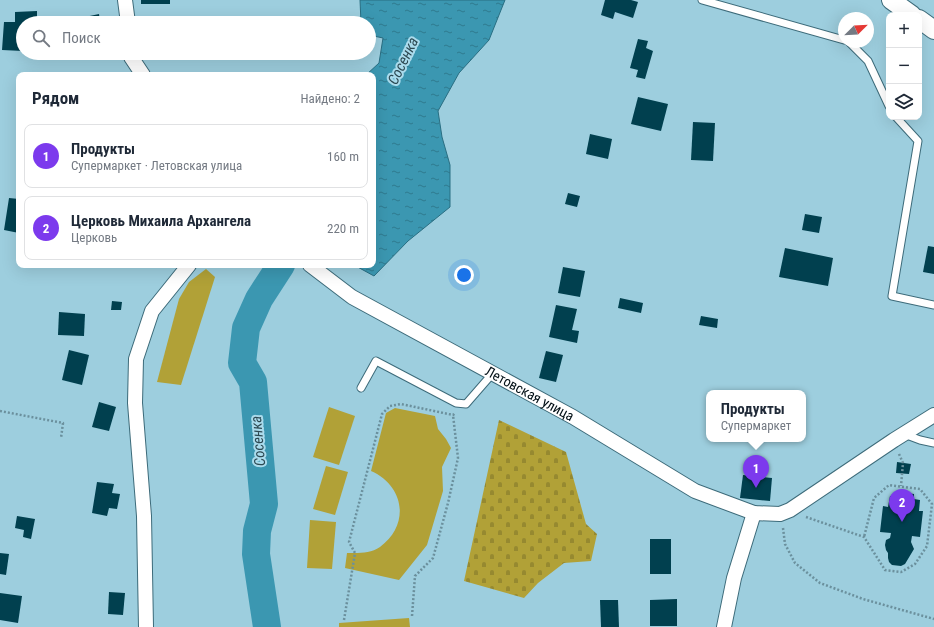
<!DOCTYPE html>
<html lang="ru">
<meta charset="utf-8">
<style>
:root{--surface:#fff;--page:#f6f6f7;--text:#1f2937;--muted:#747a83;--line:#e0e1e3;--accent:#7c3aed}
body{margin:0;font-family:"Roboto Condensed",sans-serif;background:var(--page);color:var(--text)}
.controls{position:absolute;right:12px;top:12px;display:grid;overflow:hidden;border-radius:8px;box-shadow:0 4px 16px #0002}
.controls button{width:36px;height:36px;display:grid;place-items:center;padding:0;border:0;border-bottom:1px solid var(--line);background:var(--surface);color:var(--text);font:20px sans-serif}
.compass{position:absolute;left:838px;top:12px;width:36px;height:36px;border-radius:50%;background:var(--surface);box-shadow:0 4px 16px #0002;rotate:66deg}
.you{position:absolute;left:464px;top:275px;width:14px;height:14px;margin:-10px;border:3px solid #fff;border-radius:50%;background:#1a73e8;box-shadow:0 0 0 6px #1a73e833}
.badge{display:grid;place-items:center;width:26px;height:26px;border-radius:50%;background:var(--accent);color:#fff;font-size:13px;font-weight:700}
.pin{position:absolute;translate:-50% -33px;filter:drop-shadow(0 1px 2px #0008)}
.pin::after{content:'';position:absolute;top:21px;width:14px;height:12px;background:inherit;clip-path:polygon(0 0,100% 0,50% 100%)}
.popup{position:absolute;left:706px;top:390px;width:100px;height:52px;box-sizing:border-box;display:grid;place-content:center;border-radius:8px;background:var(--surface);filter:drop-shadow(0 1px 3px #0005);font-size:13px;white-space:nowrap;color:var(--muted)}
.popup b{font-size:15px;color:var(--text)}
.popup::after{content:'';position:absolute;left:50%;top:100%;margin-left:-8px;border:8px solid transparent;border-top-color:var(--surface)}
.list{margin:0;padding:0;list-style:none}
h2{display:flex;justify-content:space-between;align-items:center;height:52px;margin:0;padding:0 16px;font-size:17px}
h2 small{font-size:13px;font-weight:400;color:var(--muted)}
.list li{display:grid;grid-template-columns:26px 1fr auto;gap:12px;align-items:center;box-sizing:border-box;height:64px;margin:0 8px 8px;padding:0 8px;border:1px solid var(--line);border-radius:8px}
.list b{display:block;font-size:15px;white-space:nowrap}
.list p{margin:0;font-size:13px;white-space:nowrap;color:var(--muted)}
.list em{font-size:13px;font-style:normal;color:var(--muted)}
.icon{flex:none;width:22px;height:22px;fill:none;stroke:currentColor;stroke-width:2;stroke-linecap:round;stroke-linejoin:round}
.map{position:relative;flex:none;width:934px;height:627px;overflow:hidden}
.search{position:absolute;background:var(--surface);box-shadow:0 4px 16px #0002;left:16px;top:16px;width:360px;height:44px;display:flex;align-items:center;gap:10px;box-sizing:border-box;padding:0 14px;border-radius:22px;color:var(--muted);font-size:15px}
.panel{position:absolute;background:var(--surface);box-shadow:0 4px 16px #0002;left:16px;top:72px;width:360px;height:196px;border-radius:8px}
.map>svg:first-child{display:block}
.green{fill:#b1a137}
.cemetery{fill:url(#cemetery-stones)}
.water{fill:url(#water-ripples);stroke:#296e82}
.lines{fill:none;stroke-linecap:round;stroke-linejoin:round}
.river{stroke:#3b97b1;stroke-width:28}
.building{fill:#01404f}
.service-casing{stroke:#3d6b7a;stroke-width:9}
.minor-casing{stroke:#3d6b7a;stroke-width:16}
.tertiary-casing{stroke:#3d6b7a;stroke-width:20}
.path{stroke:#6b909d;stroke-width:2.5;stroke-dasharray:2 2;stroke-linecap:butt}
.service{stroke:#fff;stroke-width:7}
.minor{stroke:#fff;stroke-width:14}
.tertiary{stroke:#fff;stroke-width:18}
.labels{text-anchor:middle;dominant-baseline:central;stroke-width:4;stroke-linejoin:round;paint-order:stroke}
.street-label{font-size:14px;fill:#000e14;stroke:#aadbec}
.water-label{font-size:15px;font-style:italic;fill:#2d4952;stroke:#aadbec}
</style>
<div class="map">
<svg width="934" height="627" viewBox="0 0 934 627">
<defs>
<pattern id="cemetery-stones" width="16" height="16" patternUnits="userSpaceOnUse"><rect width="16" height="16" fill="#b1a137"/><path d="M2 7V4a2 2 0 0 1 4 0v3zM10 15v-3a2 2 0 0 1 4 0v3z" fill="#968930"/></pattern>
<pattern id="water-ripples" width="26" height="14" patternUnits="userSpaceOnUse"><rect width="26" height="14" fill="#3b97b1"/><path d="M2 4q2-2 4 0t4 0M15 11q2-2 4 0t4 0" fill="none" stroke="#2f7a8f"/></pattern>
</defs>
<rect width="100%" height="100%" fill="#9dcede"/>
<g class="green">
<polygon points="206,269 215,277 181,385 157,382 179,299 189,282"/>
<polygon points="329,407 355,416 339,465 313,457"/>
<path d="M395 408 435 416 438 429 446 439 451 448 442 467 443 491 427 545 399 580 345 568 347 553C358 553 370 554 380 547 410 525 405 486 371 471L386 413Z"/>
<polygon points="326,466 348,472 335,515 313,509"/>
<polygon points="310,520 336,522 332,569 307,568"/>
<polygon points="409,618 410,627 339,627 339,623"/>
</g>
<polygon class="cemetery" points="499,420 566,452 586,524 597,534 591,561 564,563 538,583 524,598 464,581"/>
<polygon class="water" points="360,0 505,0 489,40 459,73 438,111 442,137 450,165 450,207 408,241 374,276 354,265 373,265 373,75 366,75 379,63 383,38 369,35 369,23 361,23"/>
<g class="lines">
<polyline class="river" points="267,627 256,554 257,531 264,504 253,382 242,363 246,328 259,299 281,265"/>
</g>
<g class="building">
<rect x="141" y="0" width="29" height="4"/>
<polygon points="605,0 631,0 638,2 633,18 615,12 613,19 601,15"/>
<polygon points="37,11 37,23 23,23 23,51 2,50 4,22 15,22 15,12"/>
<polygon points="99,14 100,23 85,23 85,17"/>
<polygon points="163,19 164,23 149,23 149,20"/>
<polygon points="638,39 648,41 646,48 653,51 645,79 636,77 638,70 630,68"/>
<polygon points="150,53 166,53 167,58 150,59"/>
<polygon points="638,97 668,104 661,131 631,124"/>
<polygon points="693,122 715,123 713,161 691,160"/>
<polygon points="590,134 612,139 608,159 586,154"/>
<polygon points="568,193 580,196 577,207 565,204"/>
<polygon points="9,198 19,199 19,233 4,230"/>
<polygon points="805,214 822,217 819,233 802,230"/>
<polygon points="928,246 934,247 934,274 923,272"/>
<polygon points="785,248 833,258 828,286 779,277"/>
<polygon points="563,267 585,271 580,297 558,293"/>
<polygon points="620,298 643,303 641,313 618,308"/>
<polygon points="112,301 122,302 121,310 111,310"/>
<polygon points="556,305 577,309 572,330 579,331 577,343 549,337"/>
<polygon points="59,312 85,314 84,336 58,335"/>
<polygon points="701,316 718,319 717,328 699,325"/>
<polygon points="69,350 89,355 82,385 62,380"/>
<polygon points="546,351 563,355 556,382 539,378"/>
<polygon points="99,402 116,407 109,431 92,427"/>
<polygon points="897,462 911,464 909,474 896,473"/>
<polygon points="743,475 772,478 770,501 740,498"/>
<polygon points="97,482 114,484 112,493 120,494 117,509 109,508 107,516 92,513"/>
<polygon points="898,492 914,494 914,499 920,500 919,511 923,511 920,537 912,536 911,542 914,549 905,564 901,566 892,565 889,562 888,558 888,553 886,550 885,545 886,540 890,538 891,533 880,532 883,506 888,507 890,496 897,497"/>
<polygon points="17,516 35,519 31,539 23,537 24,530 15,528"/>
<rect x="650" y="539" width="21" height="35"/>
<polygon points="0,553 9,554 6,575 0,574"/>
<polygon points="109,592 125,593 123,615 108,614"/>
<polygon points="0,593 22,596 18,623 0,620"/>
<polygon points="677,599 677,626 650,626 650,600"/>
<polygon points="600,600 618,600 619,627 601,627"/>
</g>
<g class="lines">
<defs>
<g id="service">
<polyline points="702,0 844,40"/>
<polyline points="849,42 868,61 889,106"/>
<polyline points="896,117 918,141 892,296 934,305"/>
<polyline points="361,388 376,361 456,403 466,404 493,373"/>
<polyline points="904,434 920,440 934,443"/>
</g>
<g id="minor">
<polyline points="125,0 128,23"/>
<polyline points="131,53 131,57 143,75"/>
<path id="s1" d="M310 265 352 297 573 417 695 491 754 513 780 514 790 510 894 440 934 415"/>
<polyline points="146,627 144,516 135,403 136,359 152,311 189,265"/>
<polyline points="724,627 734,578 754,513"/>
</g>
<g id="tertiary">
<polyline points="891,0 912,15"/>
<polyline points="919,19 934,30"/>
</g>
</defs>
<use href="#service" class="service-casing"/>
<use href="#minor" class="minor-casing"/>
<use href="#tertiary" class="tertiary-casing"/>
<g class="path">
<polyline points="0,411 63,423 61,438"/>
<polyline points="899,454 903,463 901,486"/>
<polyline points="806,517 864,537 885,570 901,572 915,564 927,546 932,504 920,489 889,485 874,498 864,537"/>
<polyline points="783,528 785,544 795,563 820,583 863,599 934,619"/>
<polyline points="412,616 415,576 433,558 448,503 458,458 453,415"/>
<polyline points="344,620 355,553 349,542 382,414 390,406 401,404 453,415 455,413"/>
</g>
<use href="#service" class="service"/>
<use href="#minor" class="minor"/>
<use href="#tertiary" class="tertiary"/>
</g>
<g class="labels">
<g class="street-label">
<text stroke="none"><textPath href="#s1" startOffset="255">Летовская улица</textPath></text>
</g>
<g class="water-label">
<text transform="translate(403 61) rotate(-64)">Сосенка</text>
<text transform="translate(258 441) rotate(-95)">Сосенка</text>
</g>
</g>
</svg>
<div class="controls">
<button>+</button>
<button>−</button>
<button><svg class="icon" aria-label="layers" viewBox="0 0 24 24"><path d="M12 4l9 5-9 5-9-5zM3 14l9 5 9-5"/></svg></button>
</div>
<svg class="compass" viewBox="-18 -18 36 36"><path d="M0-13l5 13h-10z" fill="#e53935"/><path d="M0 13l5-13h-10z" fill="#747a83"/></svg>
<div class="you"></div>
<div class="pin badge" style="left:756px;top:488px">1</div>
<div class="popup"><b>Продукты</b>Супермаркет</div>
<div class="pin badge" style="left:902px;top:522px">2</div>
<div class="search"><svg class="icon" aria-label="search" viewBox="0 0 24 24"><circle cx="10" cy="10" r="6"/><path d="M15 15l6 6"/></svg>Поиск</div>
<section class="panel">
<h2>Рядом<small>Найдено: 2</small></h2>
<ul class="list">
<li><span class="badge">1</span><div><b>Продукты</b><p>Супермаркет · Летовская улица</p></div><em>160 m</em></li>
<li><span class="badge">2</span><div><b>Церковь Михаила Архангела</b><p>Церковь</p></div><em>220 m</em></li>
</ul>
</section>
</div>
